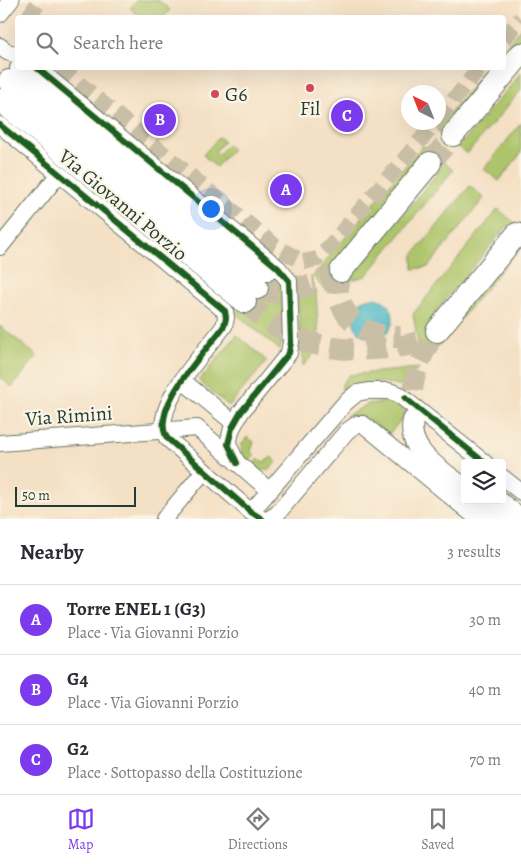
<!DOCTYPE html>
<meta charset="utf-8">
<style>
:root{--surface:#fff;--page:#f7f7f7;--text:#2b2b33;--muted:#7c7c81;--line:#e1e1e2;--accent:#7c3aed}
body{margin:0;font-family:Alegreya,serif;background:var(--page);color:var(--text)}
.controls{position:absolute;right:15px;bottom:15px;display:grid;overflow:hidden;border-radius:5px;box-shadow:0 5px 20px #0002}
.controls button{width:45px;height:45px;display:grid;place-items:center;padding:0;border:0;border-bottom:1px solid var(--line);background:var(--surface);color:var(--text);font:25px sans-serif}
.compass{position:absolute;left:401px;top:85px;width:45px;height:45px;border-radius:50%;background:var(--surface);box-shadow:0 5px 20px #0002;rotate:317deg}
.scale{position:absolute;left:15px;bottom:12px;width:121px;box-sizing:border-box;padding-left:5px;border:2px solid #1f3d34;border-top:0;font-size:14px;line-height:18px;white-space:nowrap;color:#1f3d34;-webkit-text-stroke:4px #fcf5e5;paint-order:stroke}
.you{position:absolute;left:210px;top:208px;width:18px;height:18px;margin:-12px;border:4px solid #fff;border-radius:50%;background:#1a73e8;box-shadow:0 0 0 8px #1a73e833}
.badge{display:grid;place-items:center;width:32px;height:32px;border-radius:50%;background:var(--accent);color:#fff;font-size:16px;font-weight:700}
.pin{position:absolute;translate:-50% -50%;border:2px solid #fff;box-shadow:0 1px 5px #0006}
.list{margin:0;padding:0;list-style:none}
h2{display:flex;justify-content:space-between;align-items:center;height:65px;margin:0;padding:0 20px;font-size:21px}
h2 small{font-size:16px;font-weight:400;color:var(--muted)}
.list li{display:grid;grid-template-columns:32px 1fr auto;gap:15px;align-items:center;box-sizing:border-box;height:70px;padding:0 20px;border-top:1px solid var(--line)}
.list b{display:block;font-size:19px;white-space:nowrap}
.list p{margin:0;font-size:16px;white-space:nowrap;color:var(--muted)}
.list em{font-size:16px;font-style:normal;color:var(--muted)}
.icon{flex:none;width:28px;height:28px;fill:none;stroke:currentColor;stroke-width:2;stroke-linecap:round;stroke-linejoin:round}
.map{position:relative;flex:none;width:521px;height:519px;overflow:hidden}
.search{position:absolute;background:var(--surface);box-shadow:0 5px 20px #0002;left:15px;right:15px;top:15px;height:55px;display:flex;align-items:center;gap:12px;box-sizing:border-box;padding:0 18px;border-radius:5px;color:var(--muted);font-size:19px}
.sheet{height:275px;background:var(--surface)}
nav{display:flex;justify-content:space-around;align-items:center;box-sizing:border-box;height:70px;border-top:1px solid var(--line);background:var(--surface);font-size:14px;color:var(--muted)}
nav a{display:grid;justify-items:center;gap:2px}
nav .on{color:var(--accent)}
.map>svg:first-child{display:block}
.green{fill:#adc56a;stroke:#66814f;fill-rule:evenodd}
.water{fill:#4ab8c5;stroke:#347a7c}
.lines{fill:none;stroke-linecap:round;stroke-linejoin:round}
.minor-tunnel{stroke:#c9bfa7;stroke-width:16;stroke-dasharray:16 8;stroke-linecap:butt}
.tertiary-tunnel{stroke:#c9bfa7;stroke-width:20;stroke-dasharray:20 10;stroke-linecap:butt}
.secondary-tunnel{stroke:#c9bfa7;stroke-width:22;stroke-dasharray:22 11;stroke-linecap:butt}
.minor-casing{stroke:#6a7666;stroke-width:18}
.tertiary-casing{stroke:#6a7666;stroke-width:22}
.secondary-casing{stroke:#6a7666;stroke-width:24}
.minor{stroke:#fff;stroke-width:16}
.tertiary{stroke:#fff;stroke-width:20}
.secondary{stroke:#fff;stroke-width:22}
.cycleway-casing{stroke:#fcf5e5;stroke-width:9}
.cycleway{stroke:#1b5e20;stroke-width:6}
.poi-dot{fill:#d1495b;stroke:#fcf5e5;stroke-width:2}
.labels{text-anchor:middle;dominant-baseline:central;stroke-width:4.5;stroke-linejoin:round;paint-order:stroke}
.poi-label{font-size:20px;fill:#1f3d34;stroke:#fcf5e5;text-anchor:start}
.street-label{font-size:20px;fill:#1f3d34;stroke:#fcf5e5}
</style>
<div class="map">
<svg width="521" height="519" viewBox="0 0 521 519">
<rect width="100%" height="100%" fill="#fcf5e5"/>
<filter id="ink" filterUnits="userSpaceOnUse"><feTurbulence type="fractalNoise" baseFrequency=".02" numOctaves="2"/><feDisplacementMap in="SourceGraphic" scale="10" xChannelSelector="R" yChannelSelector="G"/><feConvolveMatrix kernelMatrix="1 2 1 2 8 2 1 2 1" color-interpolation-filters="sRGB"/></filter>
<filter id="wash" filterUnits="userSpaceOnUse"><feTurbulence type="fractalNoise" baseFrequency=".0096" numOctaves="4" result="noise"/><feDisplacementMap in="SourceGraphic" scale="20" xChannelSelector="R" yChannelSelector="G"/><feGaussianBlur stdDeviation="1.12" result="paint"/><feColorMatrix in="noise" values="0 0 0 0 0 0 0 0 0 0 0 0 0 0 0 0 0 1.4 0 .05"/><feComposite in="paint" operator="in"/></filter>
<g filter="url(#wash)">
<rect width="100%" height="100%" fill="#f4e0c4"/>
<g class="green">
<polygon points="137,0 158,0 170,10 164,17 141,17 130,8"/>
<polygon points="521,27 521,44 504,65 504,49"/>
<polygon points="488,68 501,68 454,135 463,142 521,73 521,90 467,154 436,129"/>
<polygon points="521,123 521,153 499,181 484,169"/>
<polygon points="219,137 224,141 215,152 218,155 227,145 232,149 216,167 203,155"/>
<path d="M423 145 453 170 366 276 323 288 313 276ZM424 159 439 171 363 264 329 274Z"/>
<polygon points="470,186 484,198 428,267 413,269 413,255"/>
<polygon points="498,209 521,228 521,237 507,226 435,312 437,331 521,246 436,349 419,349 413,314"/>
<polygon points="273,269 282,286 284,335 280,350 235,313"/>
<polygon points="316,290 319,348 303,366 297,295"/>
<polygon points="0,326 37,356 12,387 0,377"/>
<polygon points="237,335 267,361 229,406 199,381"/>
<path d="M419 368 403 386C377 380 366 382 342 395V384L349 375Z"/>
<polygon points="385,402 398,404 407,413 389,434 362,416 346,416 368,404"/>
<polygon points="247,437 254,442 251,451 255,455 249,462 242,456 241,445"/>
<polygon points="272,457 277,462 270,469 260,471 253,465 258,459 264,462"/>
</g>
<circle class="water" cx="373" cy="318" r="20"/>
</g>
<g filter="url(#ink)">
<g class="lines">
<g class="minor-tunnel">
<polyline points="28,18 40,0"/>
<polyline points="504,39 521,18"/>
<polyline points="60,68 275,246 303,262 317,259 331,245 436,122"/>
<polyline points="438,119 480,68"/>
<polyline points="267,273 289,284 315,283"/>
</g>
<path class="tertiary-tunnel" d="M413 420C410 382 417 363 437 331"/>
<g class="secondary-tunnel">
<polyline points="430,163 453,135"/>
<path d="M341 271C327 311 364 339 401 337"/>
<path d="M257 288C277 299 323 284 341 271"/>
<path d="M245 302C291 342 324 354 386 348 405 346 422 344 437 331"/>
</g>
<defs>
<g id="minor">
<polyline points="0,14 11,0"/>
<polyline points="0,46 7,52 18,55"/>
<polyline points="18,68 267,273"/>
<polyline points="37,68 278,268 289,281 291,342 289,353 241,412 232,428 228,444 237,463"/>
<path d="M0 125 225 311 226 318 224 326C206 352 149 407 167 438L251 512 262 519"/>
<polyline points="0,247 59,174"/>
<polyline points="183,381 234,423"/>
<polyline points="0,443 197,428 270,491"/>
<polyline points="502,477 521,492"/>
<polyline points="251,512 345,403 357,393 368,391 389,391 398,394 485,463"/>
<polyline points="164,519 204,471"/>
<polyline points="269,519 277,514 347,431 357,424 363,424 478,519"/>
</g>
<g id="tertiary">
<path d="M413 420C406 452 442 470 465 489"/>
<polyline points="479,500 501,519"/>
<polyline points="497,500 521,519"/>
</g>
<g id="secondary">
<polyline points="9,81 257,288"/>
<polyline points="0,100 245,302"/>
<polyline points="453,135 521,54"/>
<polyline points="341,271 430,163"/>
<polyline points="437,331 517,234"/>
</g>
</defs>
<use href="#minor" class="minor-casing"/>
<use href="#tertiary" class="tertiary-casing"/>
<use href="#secondary" class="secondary-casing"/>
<use href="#minor" class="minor"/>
<use href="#tertiary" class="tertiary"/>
<use href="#secondary" class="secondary"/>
<defs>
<g id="cycleway">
<polyline points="37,68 278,268 289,281 291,342 289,353 241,412 232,428 228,444 237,463"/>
<path d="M0 125 225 311 226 318 224 326C206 352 149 407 167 438L251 512 262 519"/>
<polyline points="405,398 485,463"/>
</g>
</defs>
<use href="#cycleway" class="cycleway-casing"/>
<use href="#cycleway" class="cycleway"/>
</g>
</g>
<g class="poi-dot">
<circle cx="310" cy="88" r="5"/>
<circle cx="215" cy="94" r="5"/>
</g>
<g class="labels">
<g class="poi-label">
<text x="225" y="94">G6</text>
<text x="310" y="108" text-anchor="middle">Fil</text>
</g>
<g class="street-label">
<text transform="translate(123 205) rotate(40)">Via Giovanni Porzio</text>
<text transform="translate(69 416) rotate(-4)">Via Rimini</text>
</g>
</g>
</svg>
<div class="controls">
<button><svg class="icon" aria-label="layers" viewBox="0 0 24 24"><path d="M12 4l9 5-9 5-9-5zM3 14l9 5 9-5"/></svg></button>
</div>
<svg class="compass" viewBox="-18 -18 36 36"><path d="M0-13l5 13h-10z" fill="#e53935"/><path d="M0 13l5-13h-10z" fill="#7c7c81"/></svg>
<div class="scale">50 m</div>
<div class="you"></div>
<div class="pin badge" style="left:286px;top:190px">A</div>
<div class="pin badge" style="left:160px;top:120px">B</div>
<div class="pin badge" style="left:347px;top:116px">C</div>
<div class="search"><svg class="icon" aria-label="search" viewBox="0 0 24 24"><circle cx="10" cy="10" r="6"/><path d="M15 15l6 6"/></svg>Search here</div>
</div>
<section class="sheet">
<h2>Nearby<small>3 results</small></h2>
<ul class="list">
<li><span class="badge">A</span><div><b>Torre ENEL 1 (G3)</b><p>Place · Via Giovanni Porzio</p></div><em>30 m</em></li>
<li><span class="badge">B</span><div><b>G4</b><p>Place · Via Giovanni Porzio</p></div><em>40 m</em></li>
<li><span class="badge">C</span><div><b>G2</b><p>Place · Sottopasso della Costituzione</p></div><em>70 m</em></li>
</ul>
</section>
<nav>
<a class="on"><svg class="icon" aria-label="map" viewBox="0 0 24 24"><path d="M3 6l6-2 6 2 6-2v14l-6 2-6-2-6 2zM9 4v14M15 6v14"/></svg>Map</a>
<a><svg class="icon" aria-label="directions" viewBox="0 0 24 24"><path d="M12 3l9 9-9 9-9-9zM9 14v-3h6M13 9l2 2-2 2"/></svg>Directions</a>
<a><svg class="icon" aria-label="saved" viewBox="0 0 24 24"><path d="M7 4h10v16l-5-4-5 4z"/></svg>Saved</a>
</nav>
